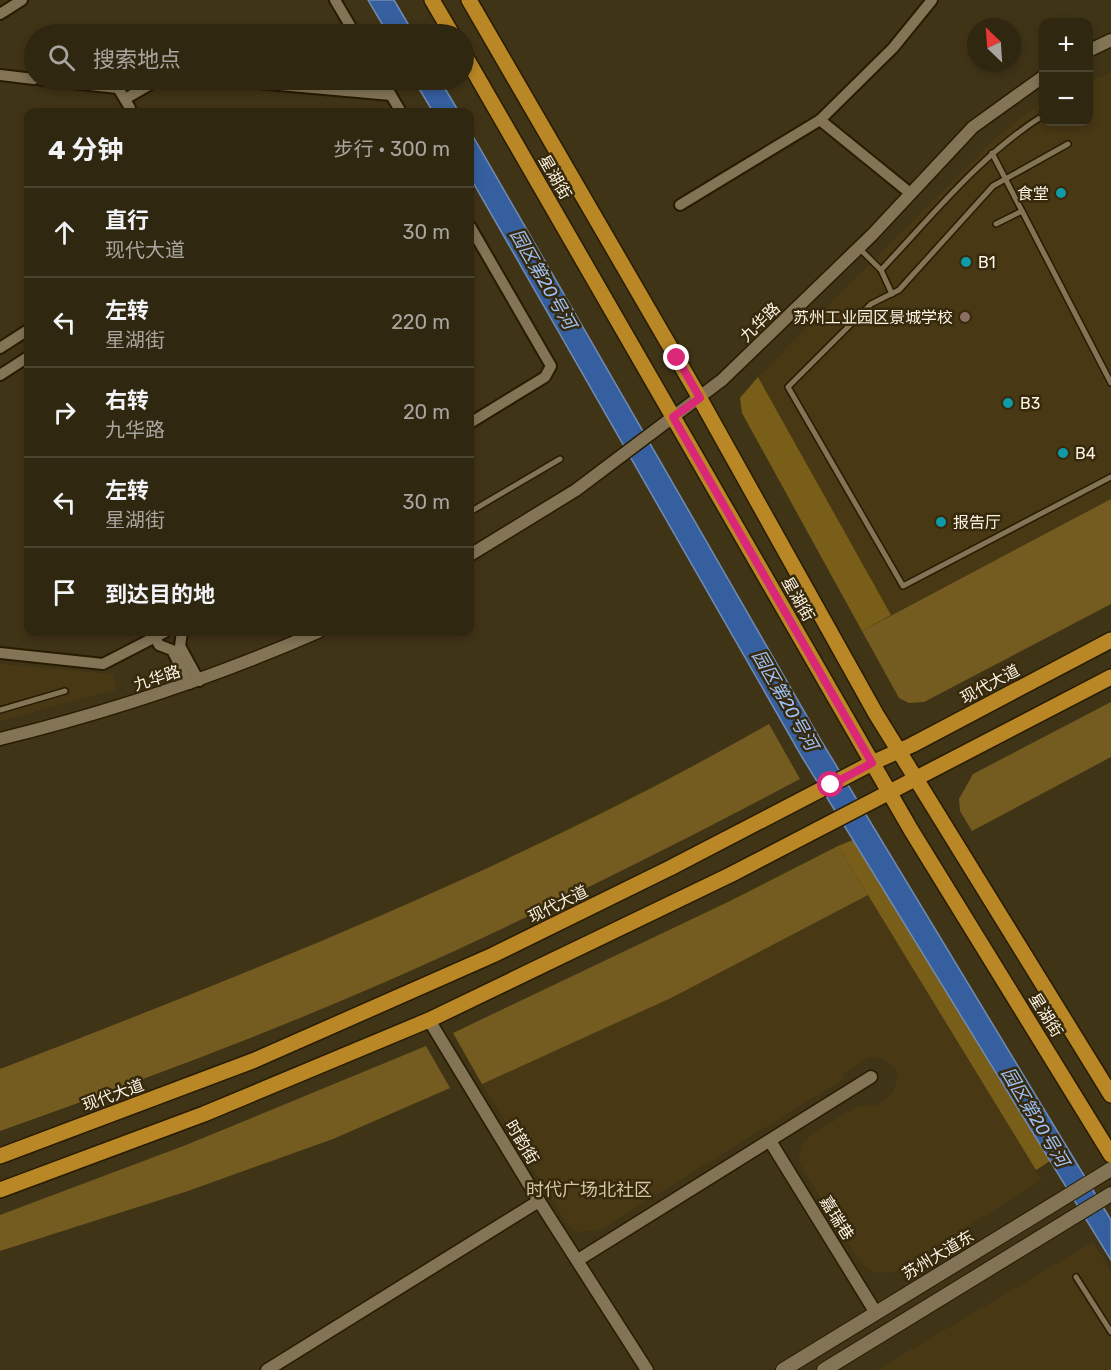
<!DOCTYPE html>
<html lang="zh">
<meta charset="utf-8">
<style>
:root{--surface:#302711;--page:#382f1a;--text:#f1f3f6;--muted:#a8a59f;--line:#4b4431}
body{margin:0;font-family:Rubik,"Noto Sans SC",sans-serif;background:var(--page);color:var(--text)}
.controls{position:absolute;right:18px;top:18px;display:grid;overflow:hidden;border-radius:12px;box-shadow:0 3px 9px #0003}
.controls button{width:54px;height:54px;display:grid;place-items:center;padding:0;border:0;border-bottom:2px solid var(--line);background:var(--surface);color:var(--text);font:30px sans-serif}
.compass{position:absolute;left:967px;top:18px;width:54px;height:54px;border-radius:50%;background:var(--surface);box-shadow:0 3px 9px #0003;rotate:335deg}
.stop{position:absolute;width:18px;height:18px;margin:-14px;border:4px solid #db2777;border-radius:50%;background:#fff}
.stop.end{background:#db2777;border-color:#fff;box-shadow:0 2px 6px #0008}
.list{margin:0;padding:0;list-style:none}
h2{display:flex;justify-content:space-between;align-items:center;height:78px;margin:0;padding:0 24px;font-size:26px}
h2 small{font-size:20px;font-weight:400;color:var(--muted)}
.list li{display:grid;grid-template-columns:39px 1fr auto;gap:18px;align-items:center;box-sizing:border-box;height:90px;padding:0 24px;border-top:2px solid var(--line)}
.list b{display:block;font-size:22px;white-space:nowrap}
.list p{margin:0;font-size:20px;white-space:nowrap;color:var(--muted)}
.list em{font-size:20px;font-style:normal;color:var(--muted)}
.icon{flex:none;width:33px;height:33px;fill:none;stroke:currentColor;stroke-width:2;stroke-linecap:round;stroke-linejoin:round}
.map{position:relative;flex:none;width:1111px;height:1370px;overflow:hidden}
.search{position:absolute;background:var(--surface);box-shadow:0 3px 9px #0003;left:24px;top:24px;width:450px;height:66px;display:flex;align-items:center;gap:15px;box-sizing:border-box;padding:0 21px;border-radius:33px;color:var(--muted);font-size:22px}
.panel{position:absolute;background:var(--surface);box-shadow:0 3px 9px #0003;left:24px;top:108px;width:450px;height:528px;border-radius:12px}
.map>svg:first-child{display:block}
.built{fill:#483914}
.green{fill:#745c20}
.forest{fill:#795e19}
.water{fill:#355f9e;stroke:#718cb3;stroke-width:1.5}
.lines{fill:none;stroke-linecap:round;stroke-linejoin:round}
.service-casing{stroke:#271b00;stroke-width:8}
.minor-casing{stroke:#271b00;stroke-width:14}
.tertiary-casing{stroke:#271b00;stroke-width:15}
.secondary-casing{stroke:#271b00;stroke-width:16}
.primary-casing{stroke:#271b00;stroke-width:18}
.service{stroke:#827455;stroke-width:5}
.minor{stroke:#827455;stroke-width:10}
.tertiary{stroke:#827455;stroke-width:12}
.secondary{stroke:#827455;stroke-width:14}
.primary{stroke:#b98726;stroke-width:15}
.route{stroke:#db2777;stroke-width:8}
.culture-dot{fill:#0f9aa8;stroke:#36290c;stroke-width:2}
.education-dot{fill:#8d6e63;stroke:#36290c;stroke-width:2}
.labels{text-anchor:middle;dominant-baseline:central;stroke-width:5;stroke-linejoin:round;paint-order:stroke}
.street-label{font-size:16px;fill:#fcf4e4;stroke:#36290c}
.poi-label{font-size:16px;fill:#fcf4e4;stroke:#36290c;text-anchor:start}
.water-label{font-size:18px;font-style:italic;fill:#9ec1f7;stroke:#36290c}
.neighbourhood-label{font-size:18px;fill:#d4c4a4;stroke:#36290c}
</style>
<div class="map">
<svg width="1111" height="1370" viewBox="0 0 1111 1370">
<rect width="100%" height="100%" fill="#403417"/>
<g class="built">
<polygon points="1111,73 1111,499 891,615 758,377 996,137 1043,102 1044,122 1088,122 1089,81"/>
<polygon points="0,664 112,674 117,689 0,721"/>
<polygon points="868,895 1042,1180 894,1272 876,1273 867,1269 857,1258 800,1164 799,1156 801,1146 807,1138 856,1107 877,1105 894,1092 898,1072 885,1059 869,1057 845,1072 842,1080 599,1230 576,1232 567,1224 482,1084 671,998"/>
<polygon points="1093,1242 1111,1271 1111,1370 877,1370"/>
</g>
<g class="green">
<polygon points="1111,499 1111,604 924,702 909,703 899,698 862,631"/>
<polygon points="1111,702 1111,757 972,831 960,811 959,799 973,774"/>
<path d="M769 724 800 779C669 848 536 915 401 975 270 1033 135 1083 0 1131V1069C262 968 524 864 769 724Z"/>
<polygon points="838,846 868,895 671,998 482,1084 453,1033 730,901"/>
<polygon points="426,1046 450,1088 333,1139 188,1191 0,1251 0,1215 186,1145"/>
</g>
<g class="forest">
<polygon points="758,377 891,615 862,631 742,413 740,398"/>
<polygon points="853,840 1050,1161 1036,1170 838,846"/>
</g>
<g class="water">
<polygon points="368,0 394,0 414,34 388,34"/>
<polygon points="414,80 440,80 459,112 433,112"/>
<polygon points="470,131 819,737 1111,1220 1111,1260 802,757 470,177"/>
</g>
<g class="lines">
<defs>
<g id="service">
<polyline points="345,80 351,91"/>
<polyline points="1068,144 993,186 899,290 871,304 788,387 903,586 1111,477"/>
<polyline points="992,153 1111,383"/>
<polyline points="996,224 1022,211"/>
<polyline points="859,248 881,270 892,294"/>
<path d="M881 270C932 216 980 155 1044 115"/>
<polyline points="470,512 560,459"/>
<polyline points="0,710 65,691"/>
<polyline points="1076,1277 1111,1332"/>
</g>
<g id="minor">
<polyline points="335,0 355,34"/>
<polyline points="0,14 22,0"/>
<polyline points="0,75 34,79"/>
<polyline points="42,80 118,88 130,108 128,112"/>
<polyline points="224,80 391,95"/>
<polyline points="382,80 401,112"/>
<polyline points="125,99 158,80"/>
<polyline points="820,120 910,193"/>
<polyline points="680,205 820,120 893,48 932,0"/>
<polyline points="470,226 551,366 545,377 470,423"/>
<polyline points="0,348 28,330"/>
<polyline points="0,375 28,357"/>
<polyline points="182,632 180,646 199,681"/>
<polyline points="155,637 159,645 172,650 189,684"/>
<polyline points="0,653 103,664 165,632"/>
</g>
<g id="tertiary">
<polyline points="1088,51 1111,40"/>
<polyline points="470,555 576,490 722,380 872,235 973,127 1044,76"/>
<path d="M0 739C110 712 215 677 318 632"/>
<polyline points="429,1020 539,1201 647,1370"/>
<polyline points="770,1141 876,1313"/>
<polyline points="578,1260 871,1077"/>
<polyline points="267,1370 539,1201"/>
</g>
<g id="secondary">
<polyline points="783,1370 1111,1169"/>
<polyline points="824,1370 1111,1194"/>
</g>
<g id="primary">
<polyline points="432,0 452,34"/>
<polyline points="469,0 694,388 876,714 1111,1095"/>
<polyline points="464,54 911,830 1111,1155"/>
<polyline points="0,1156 255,1060 493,955 670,868 872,763 912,745 1111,640"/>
<polyline points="0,1190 204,1114 429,1020 730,875 1111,677"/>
</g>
</defs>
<use href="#service" class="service-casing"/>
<use href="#minor" class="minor-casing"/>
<use href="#tertiary" class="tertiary-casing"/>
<use href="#secondary" class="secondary-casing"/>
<use href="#primary" class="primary-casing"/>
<use href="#service" class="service"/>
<use href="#minor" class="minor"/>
<use href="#tertiary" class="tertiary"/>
<use href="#secondary" class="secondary"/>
<use href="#primary" class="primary"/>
</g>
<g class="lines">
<polyline class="route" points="677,358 700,398 673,417 872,763 831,785"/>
</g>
<g class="culture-dot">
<circle cx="1061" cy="193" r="6"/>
<circle cx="966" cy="262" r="6"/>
<circle cx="1008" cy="403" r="6"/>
<circle cx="1063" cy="453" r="6"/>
<circle cx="941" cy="522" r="6"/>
</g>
<circle class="education-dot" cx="965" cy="317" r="6"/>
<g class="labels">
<g class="street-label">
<text transform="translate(555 177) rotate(60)">星湖街</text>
<text transform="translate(760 322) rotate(-44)">九华路</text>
<text transform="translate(798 599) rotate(60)">星湖街</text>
<text transform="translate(157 678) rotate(-18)">九华路</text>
<text transform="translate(990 684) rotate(-28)">现代大道</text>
<text transform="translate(558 904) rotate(-26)">现代大道</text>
<text transform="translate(1046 1015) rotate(58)">星湖街</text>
<text transform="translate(113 1095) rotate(-20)">现代大道</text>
<text transform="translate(522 1142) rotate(59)">时韵街</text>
<text transform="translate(837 1218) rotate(58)">嘉瑞巷</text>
<text transform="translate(938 1255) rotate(-31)">苏州大道东</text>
</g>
<g class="poi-label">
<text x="1049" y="193" text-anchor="end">食堂</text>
<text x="978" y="262">B1</text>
<text x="953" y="317" text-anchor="end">苏州工业园区景城学校</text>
<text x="1020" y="403">B3</text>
<text x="1075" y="453">B4</text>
<text x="953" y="522">报告厅</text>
</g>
<g class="water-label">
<text transform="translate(543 279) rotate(60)">园区第20号河</text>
<text transform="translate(785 700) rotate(60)">园区第20号河</text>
<text transform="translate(1035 1117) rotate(59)">园区第20号河</text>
</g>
<g class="neighbourhood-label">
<text x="589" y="1190">时代广场北社区</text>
</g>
</g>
</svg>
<div class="controls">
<button>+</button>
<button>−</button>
</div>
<svg class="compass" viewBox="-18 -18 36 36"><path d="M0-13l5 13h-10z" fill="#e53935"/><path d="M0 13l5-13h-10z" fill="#a8a59f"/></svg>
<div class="stop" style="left:831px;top:785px"></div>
<div class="stop end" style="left:677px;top:358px"></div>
<div class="search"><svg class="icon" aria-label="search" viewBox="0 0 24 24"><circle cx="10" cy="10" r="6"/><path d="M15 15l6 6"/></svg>搜索地点</div>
<section class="panel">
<h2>4 分钟<small>步行 · 300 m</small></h2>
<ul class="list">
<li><svg class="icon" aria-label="ahead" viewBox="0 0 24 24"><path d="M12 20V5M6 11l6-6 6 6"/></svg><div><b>直行</b><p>现代大道</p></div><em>30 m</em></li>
<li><svg class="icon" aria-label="left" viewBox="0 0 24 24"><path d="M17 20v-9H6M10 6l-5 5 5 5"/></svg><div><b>左转</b><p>星湖街</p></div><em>220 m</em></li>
<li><svg class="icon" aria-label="right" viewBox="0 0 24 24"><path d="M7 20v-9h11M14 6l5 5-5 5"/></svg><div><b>右转</b><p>九华路</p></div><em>20 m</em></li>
<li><svg class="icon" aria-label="left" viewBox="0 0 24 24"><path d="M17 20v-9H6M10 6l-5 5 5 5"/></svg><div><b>左转</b><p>星湖街</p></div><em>30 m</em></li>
<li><svg class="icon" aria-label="arrive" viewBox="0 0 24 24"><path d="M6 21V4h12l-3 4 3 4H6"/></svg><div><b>到达目的地</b></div></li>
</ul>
</section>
</div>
